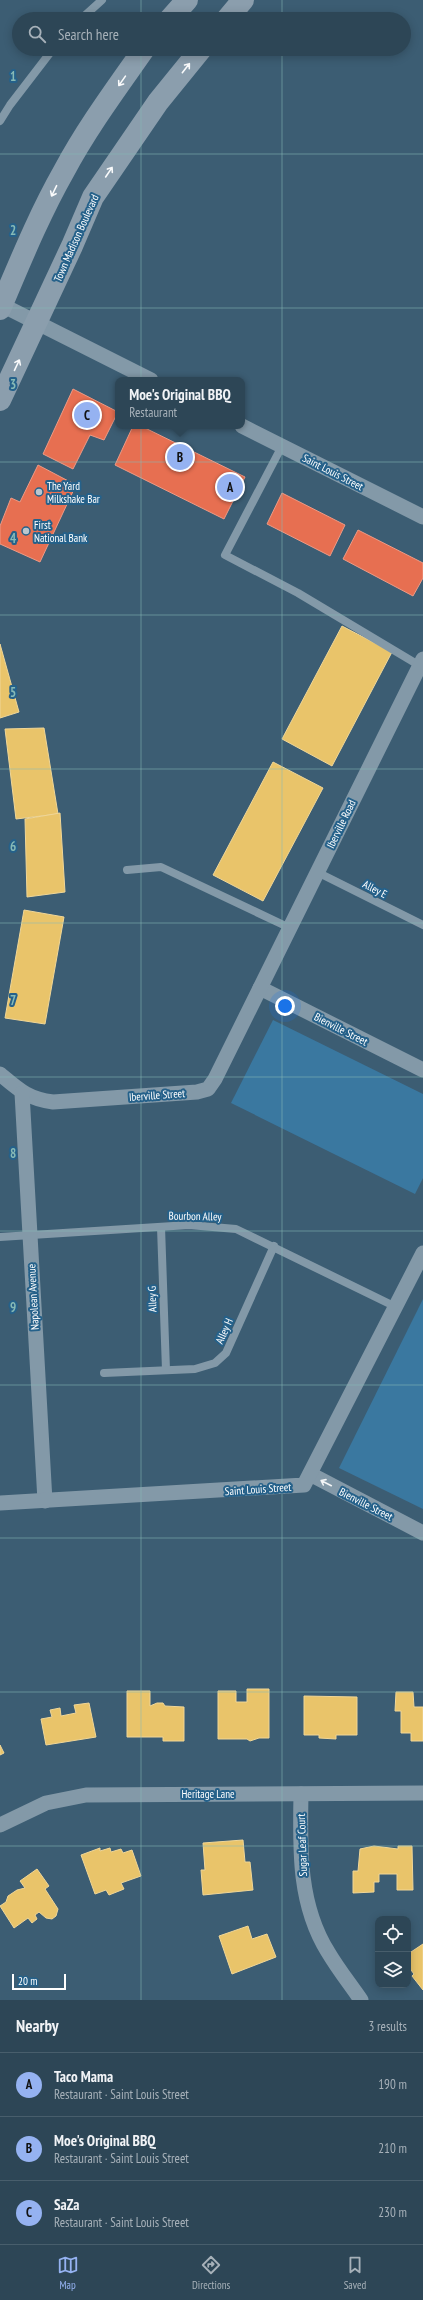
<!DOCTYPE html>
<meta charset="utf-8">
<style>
:root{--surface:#2d4656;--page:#354d5c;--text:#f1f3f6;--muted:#a7b1b9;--line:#485e6c;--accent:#95b2f1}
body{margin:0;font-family:"PT Sans Narrow",sans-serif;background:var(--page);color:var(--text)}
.controls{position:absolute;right:12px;bottom:12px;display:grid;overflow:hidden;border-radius:8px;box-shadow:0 2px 10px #0003}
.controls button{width:36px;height:36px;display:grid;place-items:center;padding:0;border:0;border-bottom:1px solid var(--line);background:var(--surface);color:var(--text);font:20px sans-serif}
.scale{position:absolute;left:12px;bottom:10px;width:54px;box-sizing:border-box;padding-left:4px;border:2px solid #fff;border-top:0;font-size:11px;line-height:14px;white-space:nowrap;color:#fff;-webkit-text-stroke:3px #25618a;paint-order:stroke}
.you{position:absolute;left:285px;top:1006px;width:14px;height:14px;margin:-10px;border:3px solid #fff;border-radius:50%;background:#1a73e8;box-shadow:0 0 0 6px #1a73e833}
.badge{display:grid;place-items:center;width:26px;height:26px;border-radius:50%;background:var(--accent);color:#111;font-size:13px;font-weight:700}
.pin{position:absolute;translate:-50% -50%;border:2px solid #fff;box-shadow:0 1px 4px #0006}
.popup{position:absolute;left:115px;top:377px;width:130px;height:52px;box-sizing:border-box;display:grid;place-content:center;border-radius:8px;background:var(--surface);filter:drop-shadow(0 1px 3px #0005);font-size:13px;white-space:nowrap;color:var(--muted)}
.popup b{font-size:15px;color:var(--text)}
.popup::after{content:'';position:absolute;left:50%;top:100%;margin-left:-8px;border:8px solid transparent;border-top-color:var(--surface)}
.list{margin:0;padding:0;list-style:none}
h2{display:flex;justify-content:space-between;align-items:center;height:52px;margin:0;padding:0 16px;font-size:17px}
h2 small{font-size:13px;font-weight:400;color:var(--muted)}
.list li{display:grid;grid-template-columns:26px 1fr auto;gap:12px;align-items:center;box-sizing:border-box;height:64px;padding:0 16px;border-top:1px solid var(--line)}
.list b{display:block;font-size:15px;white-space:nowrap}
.list p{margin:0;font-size:13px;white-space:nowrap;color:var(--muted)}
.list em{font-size:13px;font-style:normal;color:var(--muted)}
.icon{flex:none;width:22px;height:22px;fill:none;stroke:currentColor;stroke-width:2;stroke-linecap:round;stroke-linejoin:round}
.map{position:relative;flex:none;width:423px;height:2000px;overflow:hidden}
.search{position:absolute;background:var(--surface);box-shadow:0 2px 10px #0003;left:12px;right:12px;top:12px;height:44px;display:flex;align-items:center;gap:10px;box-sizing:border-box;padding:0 14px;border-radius:22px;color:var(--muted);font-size:15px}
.sheet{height:244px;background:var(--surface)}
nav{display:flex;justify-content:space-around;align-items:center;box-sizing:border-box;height:56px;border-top:1px solid var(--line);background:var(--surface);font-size:11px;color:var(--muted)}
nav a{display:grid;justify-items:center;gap:2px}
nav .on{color:var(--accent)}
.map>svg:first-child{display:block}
.green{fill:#3a78a0}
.homes{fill:#e9c46a;stroke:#f0d697}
.shops{fill:#e76f51;stroke:#ee9a85}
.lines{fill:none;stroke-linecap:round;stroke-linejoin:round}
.lane{stroke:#8399a8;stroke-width:8}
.street{stroke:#8399a8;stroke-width:15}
.secondary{stroke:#8b9ead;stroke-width:22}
.oneway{stroke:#f9fafb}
.oneway2{stroke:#f3f5f6}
.grid{fill:none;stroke:#87bab6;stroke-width:1;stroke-opacity:0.55}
.poi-dot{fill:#bbc6ce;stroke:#25618a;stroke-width:1.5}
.labels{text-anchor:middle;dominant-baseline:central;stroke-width:4;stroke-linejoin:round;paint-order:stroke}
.street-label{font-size:11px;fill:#fff;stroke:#25618a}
.poi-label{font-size:11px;fill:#fff;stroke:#25618a;text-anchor:start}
.grid-label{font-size:13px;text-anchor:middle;font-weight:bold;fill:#87bab6;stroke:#25618a;stroke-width:4;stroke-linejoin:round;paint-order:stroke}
</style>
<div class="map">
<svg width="423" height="2000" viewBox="0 0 423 2000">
<rect width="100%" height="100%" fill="#3c5d73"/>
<g class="green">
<polygon points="273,1020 423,1094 423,1178 415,1194 231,1103"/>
<polygon points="423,1299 423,1509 339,1468"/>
</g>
<g class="homes">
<polygon points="342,626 392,652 332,766 282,739"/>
<polygon points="0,644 19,712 0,718"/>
<polygon points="44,728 58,814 16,819 5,729"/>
<polygon points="273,762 323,788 263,901 213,875"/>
<polygon points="60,813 65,892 27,897 25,819"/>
<polygon points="24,910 64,917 45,1024 5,1018"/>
<polygon points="247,1689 269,1689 269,1738 259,1738 250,1741 247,1739 218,1739 218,1691 236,1691 236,1702 247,1702"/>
<polygon points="127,1691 150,1691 150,1706 157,1703 163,1703 165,1706 184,1707 184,1741 163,1741 163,1737 127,1737"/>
<polygon points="396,1692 413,1692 414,1707 423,1707 423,1741 411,1741 411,1733 401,1733 401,1711 395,1711"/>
<polygon points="304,1696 357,1697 357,1735 336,1735 336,1739 319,1738 319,1735 304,1735"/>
<polygon points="89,1703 96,1737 46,1745 41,1719 52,1717 50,1710 60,1708 61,1716 76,1713 74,1705"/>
<polygon points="0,1745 4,1753 0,1755"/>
<polygon points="243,1840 245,1862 250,1862 253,1890 203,1895 201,1870 205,1870 203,1843"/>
<polygon points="374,1846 398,1849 398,1846 412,1846 413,1890 397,1890 397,1874 379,1874 379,1882 374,1882 374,1892 353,1893 353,1871 358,1871 360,1849"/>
<polygon points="100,1848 100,1851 110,1848 111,1852 121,1849 123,1853 132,1850 141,1876 121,1883 124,1889 109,1895 106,1890 95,1894 81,1855"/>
<polygon points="37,1869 49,1886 45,1889 58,1909 56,1916 52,1919 46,1918 39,1912 35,1915 37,1919 32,1923 28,1918 14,1928 0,1906 6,1902 8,1896 17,1890 25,1888 20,1881"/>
<polygon points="248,1926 252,1939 267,1934 276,1957 232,1974 219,1936"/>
<polygon points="423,1944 423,1990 412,1976 414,1974 408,1966 408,1954"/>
</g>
<g class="shops">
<polygon points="73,389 118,412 104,440 90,435 73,469 43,454"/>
<polygon points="133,426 141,426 245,477 224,519 115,465"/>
<polygon points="38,465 76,485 40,562 0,544 0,526 11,498 20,502"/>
<polygon points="282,493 345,525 330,556 267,524"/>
<polygon points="358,530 423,563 423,578 413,596 343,559"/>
</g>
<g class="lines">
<g class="lane">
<polyline points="81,19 102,0"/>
<polyline points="0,121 10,105 53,49"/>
<polyline points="282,446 225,555 298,593 422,667"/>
<polyline points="127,870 161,867 290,928"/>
<polyline points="317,872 423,925"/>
<polyline points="161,1227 166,1370"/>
<polyline points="0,1237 189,1225 236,1229 396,1307"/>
<polyline points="104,1373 195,1369 215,1363 226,1353 274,1246"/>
</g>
<g class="street">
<polyline points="0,304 151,380"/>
<polyline points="242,426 423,517"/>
<polyline points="260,988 423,1070"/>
<path d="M0 1074C19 1090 28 1099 53 1102L197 1092 208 1089 215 1079 423 659"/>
<polyline points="22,1093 45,1501"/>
<polyline points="310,1474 423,1533"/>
<polyline points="0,1503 304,1485 423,1253"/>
<path d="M301 1794C300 1848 298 1904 328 1952 338 1969 350 1984 361 2000"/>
<polyline points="0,1825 46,1803 86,1795 423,1793"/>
</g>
<g class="secondary">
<polyline points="170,19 187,0"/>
<polyline points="227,19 243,0"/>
<path d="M0 309C20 262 39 215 64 171 87 128 116 89 144 49"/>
<polyline points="0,400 72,246 93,197 158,102 201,49"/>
</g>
</g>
<defs><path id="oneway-shaft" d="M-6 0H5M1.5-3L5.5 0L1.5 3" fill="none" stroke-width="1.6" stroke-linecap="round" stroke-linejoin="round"/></defs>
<g class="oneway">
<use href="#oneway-shaft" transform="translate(186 68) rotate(-52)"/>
<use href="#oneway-shaft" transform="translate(122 81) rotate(125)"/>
<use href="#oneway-shaft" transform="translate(109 172) rotate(-56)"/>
<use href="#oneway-shaft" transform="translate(54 191) rotate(116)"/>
<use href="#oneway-shaft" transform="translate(17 365) rotate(-65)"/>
</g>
<use class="oneway2" href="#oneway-shaft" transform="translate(326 1483) rotate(-153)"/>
<path class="grid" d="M141 0V19M282 0V19M141 49V2000M282 49V2000M0 154H423M0 308H423M0 462H423M0 615H423M0 769H423M0 923H423M0 1077H423M0 1231H423M0 1385H423M0 1538H423M0 1692H423M0 1846H423"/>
<g class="poi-dot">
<circle cx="39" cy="492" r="4"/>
<circle cx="26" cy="531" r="4"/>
</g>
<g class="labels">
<g class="street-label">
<text transform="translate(76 238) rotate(-66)">Town Madison Boulevard</text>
<text transform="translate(333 472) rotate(27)">Saint Louis Street</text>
<text transform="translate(341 824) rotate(-64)">Iberville Road</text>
<text transform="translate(375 889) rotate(27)">Alley E</text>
<text transform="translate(341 1029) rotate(27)">Bienville Street</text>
<text transform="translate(157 1095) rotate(-4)">Iberville Street</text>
<text transform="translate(195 1216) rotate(1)">Bourbon Alley</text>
<text transform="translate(33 1297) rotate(-93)">Napolean Avenue</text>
<text transform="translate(152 1299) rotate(-92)">Alley G</text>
<text transform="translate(224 1331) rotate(-66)">Alley H</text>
<text transform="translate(258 1489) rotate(-4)">Saint Louis Street</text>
<text transform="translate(366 1504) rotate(27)">Bienville Street</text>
<text x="208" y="1794">Heritage Lane</text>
<text transform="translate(302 1845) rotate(-92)">Sugar Leaf Court</text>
</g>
<g class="poi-label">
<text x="47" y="486">The Yard<tspan x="47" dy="13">Milkshake Bar</tspan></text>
<text x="34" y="525">First<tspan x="34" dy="13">National Bank</tspan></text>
</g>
</g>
<g class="grid-label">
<text x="13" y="81">1</text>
<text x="13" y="235">2</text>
<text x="13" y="389">3</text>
<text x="13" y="543">4</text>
<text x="13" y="697">5</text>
<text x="13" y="851">6</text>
<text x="13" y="1005">7</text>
<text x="13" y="1158">8</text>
<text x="13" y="1312">9</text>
</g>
</svg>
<div class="controls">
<button><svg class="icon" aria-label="locate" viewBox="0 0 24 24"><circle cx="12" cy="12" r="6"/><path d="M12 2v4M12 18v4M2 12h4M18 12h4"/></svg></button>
<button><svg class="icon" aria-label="layers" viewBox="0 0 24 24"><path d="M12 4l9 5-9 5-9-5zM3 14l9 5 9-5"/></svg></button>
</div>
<div class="scale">20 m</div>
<div class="you"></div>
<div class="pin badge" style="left:230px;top:487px">A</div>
<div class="pin badge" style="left:180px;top:457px">B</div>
<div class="popup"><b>Moe's Original BBQ</b>Restaurant</div>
<div class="pin badge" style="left:87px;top:415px">C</div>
<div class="search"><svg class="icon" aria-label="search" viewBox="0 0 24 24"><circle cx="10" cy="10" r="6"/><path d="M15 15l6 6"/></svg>Search here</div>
</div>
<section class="sheet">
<h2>Nearby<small>3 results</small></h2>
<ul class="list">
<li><span class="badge">A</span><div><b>Taco Mama</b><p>Restaurant · Saint Louis Street</p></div><em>190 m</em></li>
<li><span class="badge">B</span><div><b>Moe's Original BBQ</b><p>Restaurant · Saint Louis Street</p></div><em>210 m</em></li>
<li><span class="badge">C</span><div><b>SaZa</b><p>Restaurant · Saint Louis Street</p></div><em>230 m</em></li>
</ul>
</section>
<nav>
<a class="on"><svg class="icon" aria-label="map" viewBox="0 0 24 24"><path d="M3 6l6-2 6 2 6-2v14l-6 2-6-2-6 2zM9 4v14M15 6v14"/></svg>Map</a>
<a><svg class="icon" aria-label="directions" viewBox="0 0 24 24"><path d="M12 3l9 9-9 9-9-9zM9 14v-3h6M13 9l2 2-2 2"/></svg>Directions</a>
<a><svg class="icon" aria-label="saved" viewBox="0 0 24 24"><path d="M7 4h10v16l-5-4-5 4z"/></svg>Saved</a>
</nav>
